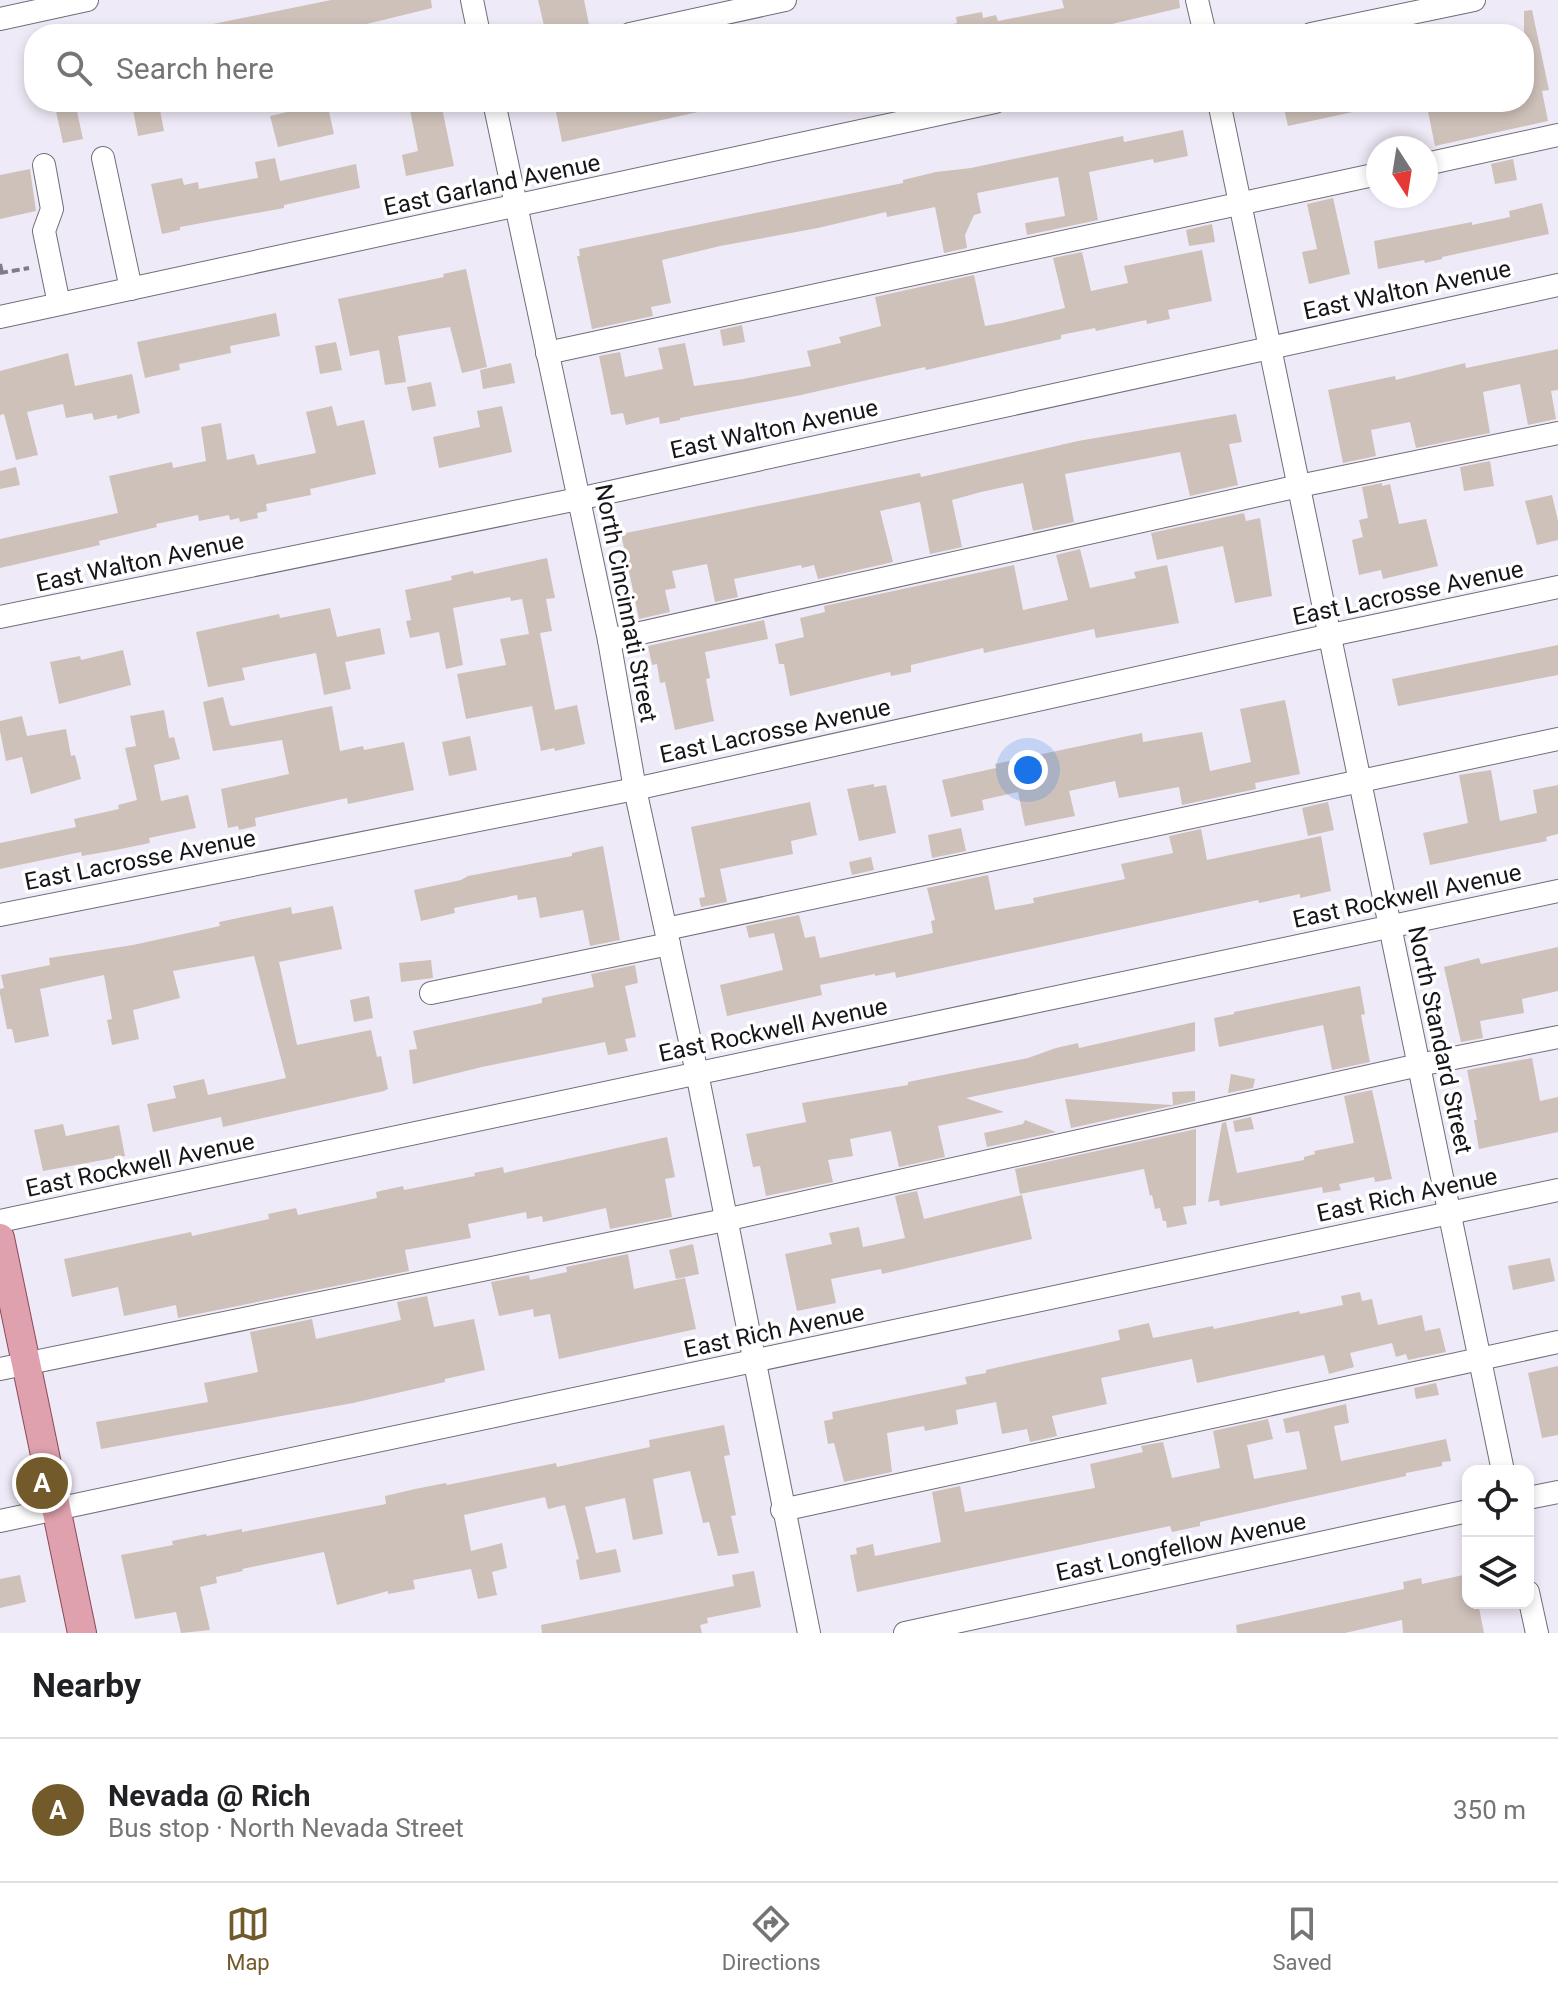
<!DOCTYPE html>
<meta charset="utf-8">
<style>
:root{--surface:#fff;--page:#f6f6f6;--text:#202124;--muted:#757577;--line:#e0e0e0;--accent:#725a2b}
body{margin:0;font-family:Roboto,sans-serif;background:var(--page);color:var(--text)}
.controls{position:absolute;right:24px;bottom:24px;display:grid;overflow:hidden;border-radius:16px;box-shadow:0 4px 12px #0003}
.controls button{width:72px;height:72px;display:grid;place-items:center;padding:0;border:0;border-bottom:2px solid var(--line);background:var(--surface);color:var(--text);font:40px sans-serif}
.compass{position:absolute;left:1366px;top:136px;width:72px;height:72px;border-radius:50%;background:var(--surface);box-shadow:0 4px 12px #0003;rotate:168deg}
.you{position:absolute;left:1028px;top:770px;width:28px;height:28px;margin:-20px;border:6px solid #fff;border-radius:50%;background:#1a73e8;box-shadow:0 0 0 12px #1a73e833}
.badge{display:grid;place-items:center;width:52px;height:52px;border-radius:50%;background:var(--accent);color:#fff;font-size:26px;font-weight:700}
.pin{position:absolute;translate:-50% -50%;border:4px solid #fff;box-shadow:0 2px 8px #0006}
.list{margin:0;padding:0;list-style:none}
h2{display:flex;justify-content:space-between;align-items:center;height:104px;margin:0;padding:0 32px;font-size:34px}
h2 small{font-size:26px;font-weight:400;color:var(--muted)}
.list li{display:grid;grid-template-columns:52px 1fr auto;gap:24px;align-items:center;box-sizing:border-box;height:144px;padding:0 32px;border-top:2px solid var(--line)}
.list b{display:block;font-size:30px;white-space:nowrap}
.list p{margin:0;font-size:26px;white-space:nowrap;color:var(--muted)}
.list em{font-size:26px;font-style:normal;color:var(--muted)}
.icon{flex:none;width:44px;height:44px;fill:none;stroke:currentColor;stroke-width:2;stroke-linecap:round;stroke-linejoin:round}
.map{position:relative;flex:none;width:1558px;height:1633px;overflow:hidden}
.search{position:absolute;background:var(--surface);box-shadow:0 4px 12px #0003;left:24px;right:24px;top:24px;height:88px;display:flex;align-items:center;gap:20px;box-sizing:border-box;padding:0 28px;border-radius:32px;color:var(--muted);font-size:30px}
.sheet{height:248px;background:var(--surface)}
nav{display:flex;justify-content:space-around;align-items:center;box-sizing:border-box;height:112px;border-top:2px solid var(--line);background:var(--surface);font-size:22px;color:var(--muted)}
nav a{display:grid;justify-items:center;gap:4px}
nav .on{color:var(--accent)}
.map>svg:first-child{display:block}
.building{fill:#cec1ba}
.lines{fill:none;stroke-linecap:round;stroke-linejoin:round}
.minor-casing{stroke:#716d79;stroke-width:24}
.major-casing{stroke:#8b4857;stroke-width:30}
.path{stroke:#807c85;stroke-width:4;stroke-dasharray:8 4;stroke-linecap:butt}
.minor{stroke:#fff;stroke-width:22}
.major{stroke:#dfa1ae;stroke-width:28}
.labels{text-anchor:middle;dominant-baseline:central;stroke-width:7;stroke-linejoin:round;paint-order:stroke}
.street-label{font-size:24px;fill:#17151a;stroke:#fff}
</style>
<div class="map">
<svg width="1558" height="1633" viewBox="0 0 1558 1633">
<rect width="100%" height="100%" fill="#efeaf7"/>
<g class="building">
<polygon points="331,0 431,0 432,8 326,34 209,34 208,25"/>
<polygon points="538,0 584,0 590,29 567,34 546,34"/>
<polygon points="1062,0 1179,0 1180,8 1069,34 946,34 945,26 957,23 956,17 982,12 983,18 996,15 998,21 1064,8"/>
<polygon points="1532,10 1549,90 1542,91 1548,121 1435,146 1426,102 1524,102 1524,11"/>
<polygon points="54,102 75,102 83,139 63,143"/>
<polygon points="554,102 706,102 707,110 562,142"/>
<polygon points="1293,102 1361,102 1362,110 1288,126 1283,104"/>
<polygon points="327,103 334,134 278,147 270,116"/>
<polygon points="441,103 454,166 406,176 402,155 418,151 410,110"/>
<polygon points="159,105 164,131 138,136 133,110"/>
<polygon points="1183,130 1188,156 1154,163 1153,159 1089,172 1098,220 1027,235 1025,223 1065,216 1058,177 977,193 981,213 974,215 965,235 967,248 944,253 935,207 887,217 886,212 818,228 720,246 662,260 671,303 651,307 653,316 592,329 577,256 580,256 579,249 903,183 903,180 936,172 971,168 1123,136 1124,142"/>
<polygon points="275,158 280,181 356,164 360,188 284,205 284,208 180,227 180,230 162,234 151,184 182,178 184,185 198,182 199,189 258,178 255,162"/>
<polygon points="1513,159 1517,180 1495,184 1491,164"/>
<polygon points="30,169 36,211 0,219 0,175"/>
<polygon points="1333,198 1350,274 1309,284 1302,252 1317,249 1307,204"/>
<polygon points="1542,203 1549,234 1442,257 1442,259 1425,263 1424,260 1378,269 1374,241 1472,222 1472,225 1510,217 1509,211"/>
<polygon points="1212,224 1215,242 1189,246 1186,230"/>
<polygon points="1202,250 1212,301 1168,310 1170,319 1147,324 1146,320 1096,331 1095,328 1061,335 1061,339 926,370 925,367 801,395 680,418 680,420 660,424 659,417 626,425 623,413 611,415 599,356 620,352 625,377 663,369 658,348 685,343 694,386 743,379 811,366 807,351 841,343 839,337 881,326 875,297 974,275 985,326 1002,323 1065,308 1053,258 1082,252 1091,291 1128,283 1124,266"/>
<polygon points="466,269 487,367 462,373 450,327 398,336 406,382 385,385 379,350 350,356 338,299 444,277 443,274"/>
<polygon points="276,313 280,336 230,346 231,353 179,364 180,370 145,378 137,342"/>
<polygon points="742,325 745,342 723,346 720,330"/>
<polygon points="336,342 342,370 320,374 315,346"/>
<polygon points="1558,349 1558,390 1551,391 1556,419 1528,425 1520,384 1483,392 1490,433 1416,448 1410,422 1371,430 1376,456 1343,463 1328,390 1395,376 1396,380 1465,363 1466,368"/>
<polygon points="68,353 75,386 132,374 140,413 117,419 117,415 94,420 92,413 66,418 63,404 27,412 38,455 16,460 4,414 0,415 0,371"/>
<polygon points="511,363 515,383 483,389 480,370"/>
<polygon points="431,382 436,406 412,411 407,387"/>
<polygon points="332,406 337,426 364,420 376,474 310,489 311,495 266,504 267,511 257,513 258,518 240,522 239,518 230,520 229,515 199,521 198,515 156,524 157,527 99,541 100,545 0,568 0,539 118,513 109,476 172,462 173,468 206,461 201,427 221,423 227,460 254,454 257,465 316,453 306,412"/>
<polygon points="502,406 512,452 439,468 433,437 480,427 477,411"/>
<polygon points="1236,414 1242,442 1229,444 1238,485 1190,496 1180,452 1065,474 1074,522 1033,531 1023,483 981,492 952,500 962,547 930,554 920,502 880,511 893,562 818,579 814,565 802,568 801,565 734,579 738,597 715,602 707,564 672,571 676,588 665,590 670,612 639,619 621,534 920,473 921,477 1078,441"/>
<polygon points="1490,461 1494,486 1464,491 1460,467"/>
<polygon points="16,467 20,485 0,489 0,471"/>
<polygon points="1382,483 1382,486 1390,484 1399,524 1426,519 1438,566 1383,579 1381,570 1359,575 1352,540 1363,537 1359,520 1368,518 1362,487"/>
<polygon points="1552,495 1558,521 1558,540 1537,545 1525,501"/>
<polygon points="1244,513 1246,521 1260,518 1272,596 1235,603 1223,546 1157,560 1151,533"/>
<polygon points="1080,549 1090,588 1136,578 1134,572 1167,565 1179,623 1096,638 1094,629 984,653 983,648 911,665 911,672 891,676 890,672 790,696 784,664 779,664 775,644 804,637 800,618 825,612 824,606 1014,565 1023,610 1068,600 1056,555"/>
<polygon points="547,558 555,598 546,599 552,631 540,633 555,710 577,705 585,744 555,751 554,748 541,751 532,706 466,719 457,674 506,665 500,639 529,634 522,599 511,601 510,597 453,608 463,665 446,669 439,632 410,638 406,621 411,620 405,590 452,580 451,576 473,571 474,574"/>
<polygon points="330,608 337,637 380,628 385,654 345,662 351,689 324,695 316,653 242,668 245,680 208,687 196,632 279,614 280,618"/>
<polygon points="764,620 768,639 705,652 710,678 706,679 714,721 675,730 665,682 660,683 657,664 652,665 648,646"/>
<polygon points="1558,645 1558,675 1398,706 1392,679"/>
<polygon points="123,650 131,685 59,704 50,662 80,656 81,660"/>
<polygon points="223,697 230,725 233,726 332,706 340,751 363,746 364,750 404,742 414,790 348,804 347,798 255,818 256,826 239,830 238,826 228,828 221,789 289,774 282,740 213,751 203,702"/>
<polygon points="1285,700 1300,774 1255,783 1256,789 1182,805 1179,787 1119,798 1115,781 1069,791 1075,816 1025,826 1018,792 982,800 984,810 951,817 942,780 996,768 995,764 1142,733 1143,742 1202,732 1210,771 1251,762 1240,709"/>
<polygon points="164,710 169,738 174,737 180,759 154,765 161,801 188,795 196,828 149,838 150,843 116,850 82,856 81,852 0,869 0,843 76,827 74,819 119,809 118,805 137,800 125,748 136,746 130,716"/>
<polygon points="22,716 27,736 66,729 71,756 75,755 81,779 31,794 22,757 6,761 0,731 0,721"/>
<polygon points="470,736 477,770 449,776 442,742"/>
<polygon points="1491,770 1500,821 1537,813 1533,790 1558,785 1558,834 1546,837 1547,841 1430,865 1423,833 1468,823 1459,775"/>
<polygon points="874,784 874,787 886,785 896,833 859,841 847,789"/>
<polygon points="810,802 817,835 791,841 793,854 720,869 727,902 701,907 699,898 705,897 691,827"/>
<polygon points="1328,802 1334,830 1308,836 1302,808"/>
<polygon points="961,828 966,851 932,858 928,835"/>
<polygon points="1201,829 1207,860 1321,836 1331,891 1300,898 1300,894 1259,903 1258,900 896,978 895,972 875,976 875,974 820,985 822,995 727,1016 720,985 783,970 774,933 749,938 746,926 799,915 805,938 815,936 820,958 933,933 931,921 935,920 927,888 988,875 995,910 1034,903 1033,898 1125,879 1121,864 1173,853 1169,836"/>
<polygon points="603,846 620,940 590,946 583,910 540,918 536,897 518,900 517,895 454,908 455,913 421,921 414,890 461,880 468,876 572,856 572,853"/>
<polygon points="871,857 874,870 852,875 849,862"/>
<polygon points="333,906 342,949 279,962 297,1045 371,1030 377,1057 381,1056 388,1089 384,1091 223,1127 221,1117 153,1132 147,1104 176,1098 173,1086 204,1079 208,1095 286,1078 254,956 173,971 180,998 133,1010 139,1039 112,1045 107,1020 112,1019 104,975 40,989 49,1036 15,1043 12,1029 7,1029 0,994 0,989 4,988 1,975 50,965 49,958 133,945 220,926 219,922 291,907 292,914"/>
<polygon points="1558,947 1558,991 1522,999 1524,1013 1480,1021 1483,1038 1461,1042 1444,967 1479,958 1481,964"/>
<polygon points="431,960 433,978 401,982 399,963"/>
<polygon points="635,965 638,983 625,986 636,1037 625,1039 628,1051 608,1055 605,1042 482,1067 413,1084 409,1050 417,1049 413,1031 542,1003 542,998 594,987 591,974"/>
<polygon points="1360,986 1365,1014 1361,1015 1370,1062 1332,1070 1323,1025 1219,1047 1214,1018 1234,1014 1234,1012"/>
<polygon points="369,996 373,1018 354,1022 350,1000"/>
<polygon points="1195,1022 1195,1051 966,1098 1004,1112 938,1126 945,1157 899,1167 891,1131 850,1139 853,1156 828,1160 833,1182 766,1196 760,1166 753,1167 746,1134 806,1122 802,1103 908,1085 908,1082 1028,1058 1056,1048 1078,1043 1079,1048"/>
<polygon points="1532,1058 1540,1101 1558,1097 1558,1132 1479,1149 1474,1120 1477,1120 1467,1070"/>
<polygon points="1231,1074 1255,1079 1253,1088 1228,1093"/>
<polygon points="1372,1090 1392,1179 1375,1182 1374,1177 1339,1184 1341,1190 1323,1193 1322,1187 1220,1206 1219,1200 1208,1202 1222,1123 1226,1122 1237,1173 1304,1160 1304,1157 1315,1154 1314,1151 1354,1143 1344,1096"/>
<polygon points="1195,1091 1195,1101 1071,1128 1065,1099 1173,1105 1172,1092"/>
<polygon points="1251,1117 1254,1129 1235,1132 1233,1121"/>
<polygon points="1025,1120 1056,1132 987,1147 984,1133 1023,1124"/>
<polygon points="63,1124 66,1136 119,1125 125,1156 43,1171 34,1130"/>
<polygon points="1196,1129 1196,1205 1183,1207 1187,1224 1167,1228 1166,1221 1163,1221 1160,1208 1155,1209 1152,1195 1150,1196 1144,1169 1020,1194 1015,1169"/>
<polygon points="667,1137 675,1177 665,1179 672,1217 610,1229 606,1208 543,1222 542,1216 527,1219 526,1212 468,1224 471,1238 405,1250 409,1271 178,1318 176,1305 124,1316 118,1287 72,1297 64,1259 191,1232 192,1236 269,1219 268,1214 296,1208 298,1215 377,1198 376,1192 403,1186 404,1190 475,1176 474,1173 503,1167 504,1173"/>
<polygon points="917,1191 924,1219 1022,1195 1032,1239 882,1274 881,1269 831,1279 836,1303 797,1311 785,1254 832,1244 829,1233 859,1227 863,1247 905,1238 895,1196"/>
<polygon points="693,1244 699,1274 676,1279 669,1250"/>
<polygon points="628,1254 634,1289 685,1278 696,1329 559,1359 550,1314 534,1317 533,1309 499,1316 491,1282 529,1275 530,1280 567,1272 566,1267"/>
<polygon points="1550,1258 1555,1281 1513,1290 1508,1266"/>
<polygon points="1360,1292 1362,1301 1372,1299 1378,1325 1422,1315 1425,1331 1440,1328 1446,1352 1408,1360 1406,1354 1396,1357 1392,1343 1350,1353 1354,1367 1329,1374 1324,1355 1197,1383 1192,1359 1101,1378 1107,1404 1052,1416 1057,1436 1030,1442 1027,1429 1002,1434 996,1402 956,1410 958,1424 925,1431 924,1426 887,1433 892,1472 844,1482 834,1443 828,1444 824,1421 833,1419 832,1412 967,1384 965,1377 986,1373 986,1370 1120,1340 1118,1330 1149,1323 1153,1338 1213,1326 1214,1329 1299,1311 1300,1314 1343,1305 1341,1296"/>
<polygon points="427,1296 434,1327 474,1319 485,1370 445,1379 445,1382 353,1403 101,1449 96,1422 208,1402 204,1383 258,1372 250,1332 312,1319 316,1339 401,1320 397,1302"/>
<polygon points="1558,1366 1558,1435 1542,1438 1528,1373"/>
<polygon points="1436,1383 1439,1395 1416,1399 1414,1388"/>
<polygon points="1346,1404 1349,1423 1334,1426 1341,1461 1446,1439 1451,1461 1442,1462 1442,1466 1406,1473 1406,1476 1200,1522 1200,1526 1172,1532 1170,1526 857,1592 850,1555 857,1554 856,1548 873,1544 875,1556 941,1542 932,1492 960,1486 965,1512 1095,1488 1090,1464 1143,1452 1141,1446 1163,1442 1172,1478 1220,1468 1213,1431 1268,1419 1273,1439 1247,1445 1254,1479 1307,1469 1299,1431 1286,1433 1283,1419"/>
<polygon points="724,1425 730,1455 724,1456 736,1515 731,1516 739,1553 718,1556 709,1522 703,1523 690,1471 653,1479 663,1534 633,1540 625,1498 585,1507 596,1553 616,1549 621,1572 580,1580 576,1560 579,1559 565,1505 548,1509 545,1497 464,1515 471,1551 502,1543 507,1568 492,1572 497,1595 478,1599 471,1569 413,1580 415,1589 388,1594 388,1591 337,1605 324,1552 242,1569 243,1571 216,1577 217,1583 200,1587 210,1630 181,1633 176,1612 135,1619 121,1555 173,1545 172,1541 206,1534 207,1536 242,1529 242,1532 386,1504 385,1496 415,1489 446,1483 447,1485 556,1463 557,1467 598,1458 650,1447 649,1440"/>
<polygon points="754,1571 761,1607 707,1618 708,1623 700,1625 702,1633 542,1633 541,1625 734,1586 732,1575"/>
<polygon points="1468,1574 1468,1603 1478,1603 1484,1633 1403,1633 1402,1620 1345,1633 1237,1633 1236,1625 1404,1589 1403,1582 1421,1578 1422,1584"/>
<polygon points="20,1575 26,1602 0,1608 0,1579"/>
</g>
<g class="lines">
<defs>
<g id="minor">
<polyline points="472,0 479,34"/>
<polyline points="1197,0 1205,34"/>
<polyline points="0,19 87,0"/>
<polyline points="630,34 785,0"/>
<polyline points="1311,34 1474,0"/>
<polyline points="494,102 609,640 635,789 697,1073 809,1633"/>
<polyline points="1219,102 1503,1471"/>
<polyline points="103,158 131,289"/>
<polyline points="1426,164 1558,135"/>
<polyline points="44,165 52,209 44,231 59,304"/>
<polyline points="0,317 995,102"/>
<polyline points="547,353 1378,174"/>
<polyline points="0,617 578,499 1558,285"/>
<polyline points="609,640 1299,486 1558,433"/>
<polyline points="0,915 635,789 1331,635 1558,587"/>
<polyline points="666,929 1558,739"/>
<polyline points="431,993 669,944"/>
<polyline points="0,1221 1558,891"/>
<polyline points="0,1369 725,1220 1419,1065 1558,1037"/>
<polyline points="1528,1498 1558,1492"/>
<polyline points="782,1510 1558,1342"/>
<polyline points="0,1521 1558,1190"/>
<polyline points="1528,1592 1537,1633"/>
<polyline points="905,1633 1468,1511"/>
</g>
<polyline id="major" points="0,1238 82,1633"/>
</defs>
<use href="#minor" class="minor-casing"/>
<use href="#major" class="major-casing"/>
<g class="path">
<polyline points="0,264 2,273"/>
<polyline points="0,273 29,268"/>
</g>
<use href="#minor" class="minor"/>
<use href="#major" class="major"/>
</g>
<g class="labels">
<g class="street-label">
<text transform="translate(492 185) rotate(-12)">East Garland Avenue</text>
<text transform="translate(1407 290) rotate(-12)">East Walton Avenue</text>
<text transform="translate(774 429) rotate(-12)">East Walton Avenue</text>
<text transform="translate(140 562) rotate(-12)">East Walton Avenue</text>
<text transform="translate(1408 593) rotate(-12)">East Lacrosse Avenue</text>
<text transform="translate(626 603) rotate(79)">North Cincinnati Street</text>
<text transform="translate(775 731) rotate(-12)">East Lacrosse Avenue</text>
<text transform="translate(140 860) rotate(-11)">East Lacrosse Avenue</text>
<text transform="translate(1407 896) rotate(-12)">East Rockwell Avenue</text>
<text transform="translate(773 1030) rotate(-12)">East Rockwell Avenue</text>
<text transform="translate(1440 1040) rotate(78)">North Standard Street</text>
<text transform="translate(140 1165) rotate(-12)">East Rockwell Avenue</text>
<text transform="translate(1407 1195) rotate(-12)">East Rich Avenue</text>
<text transform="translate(774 1331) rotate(-12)">East Rich Avenue</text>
<text transform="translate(1181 1547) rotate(-12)">East Longfellow Avenue</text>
</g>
</g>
</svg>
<div class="controls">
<button><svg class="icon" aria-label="locate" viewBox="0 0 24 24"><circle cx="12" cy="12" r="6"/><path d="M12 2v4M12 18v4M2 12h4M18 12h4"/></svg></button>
<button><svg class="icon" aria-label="layers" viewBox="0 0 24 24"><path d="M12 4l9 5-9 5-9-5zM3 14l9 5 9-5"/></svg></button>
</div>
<svg class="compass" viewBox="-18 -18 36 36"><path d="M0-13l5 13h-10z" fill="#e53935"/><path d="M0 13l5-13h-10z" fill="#757577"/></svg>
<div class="you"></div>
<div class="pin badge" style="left:42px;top:1483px">A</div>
<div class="search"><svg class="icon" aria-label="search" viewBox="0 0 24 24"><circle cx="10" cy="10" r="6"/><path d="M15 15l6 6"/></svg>Search here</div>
</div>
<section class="sheet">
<h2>Nearby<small></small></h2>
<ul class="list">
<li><span class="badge">A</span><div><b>Nevada @ Rich</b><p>Bus stop · North Nevada Street</p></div><em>350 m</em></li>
</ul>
</section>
<nav>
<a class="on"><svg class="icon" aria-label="map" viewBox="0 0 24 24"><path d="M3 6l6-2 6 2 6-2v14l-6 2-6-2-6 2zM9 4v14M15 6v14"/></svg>Map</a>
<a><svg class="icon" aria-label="directions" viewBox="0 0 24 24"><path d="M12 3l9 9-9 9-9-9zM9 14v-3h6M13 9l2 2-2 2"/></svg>Directions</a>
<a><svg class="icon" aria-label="saved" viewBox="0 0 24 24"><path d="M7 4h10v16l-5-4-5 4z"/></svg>Saved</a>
</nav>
